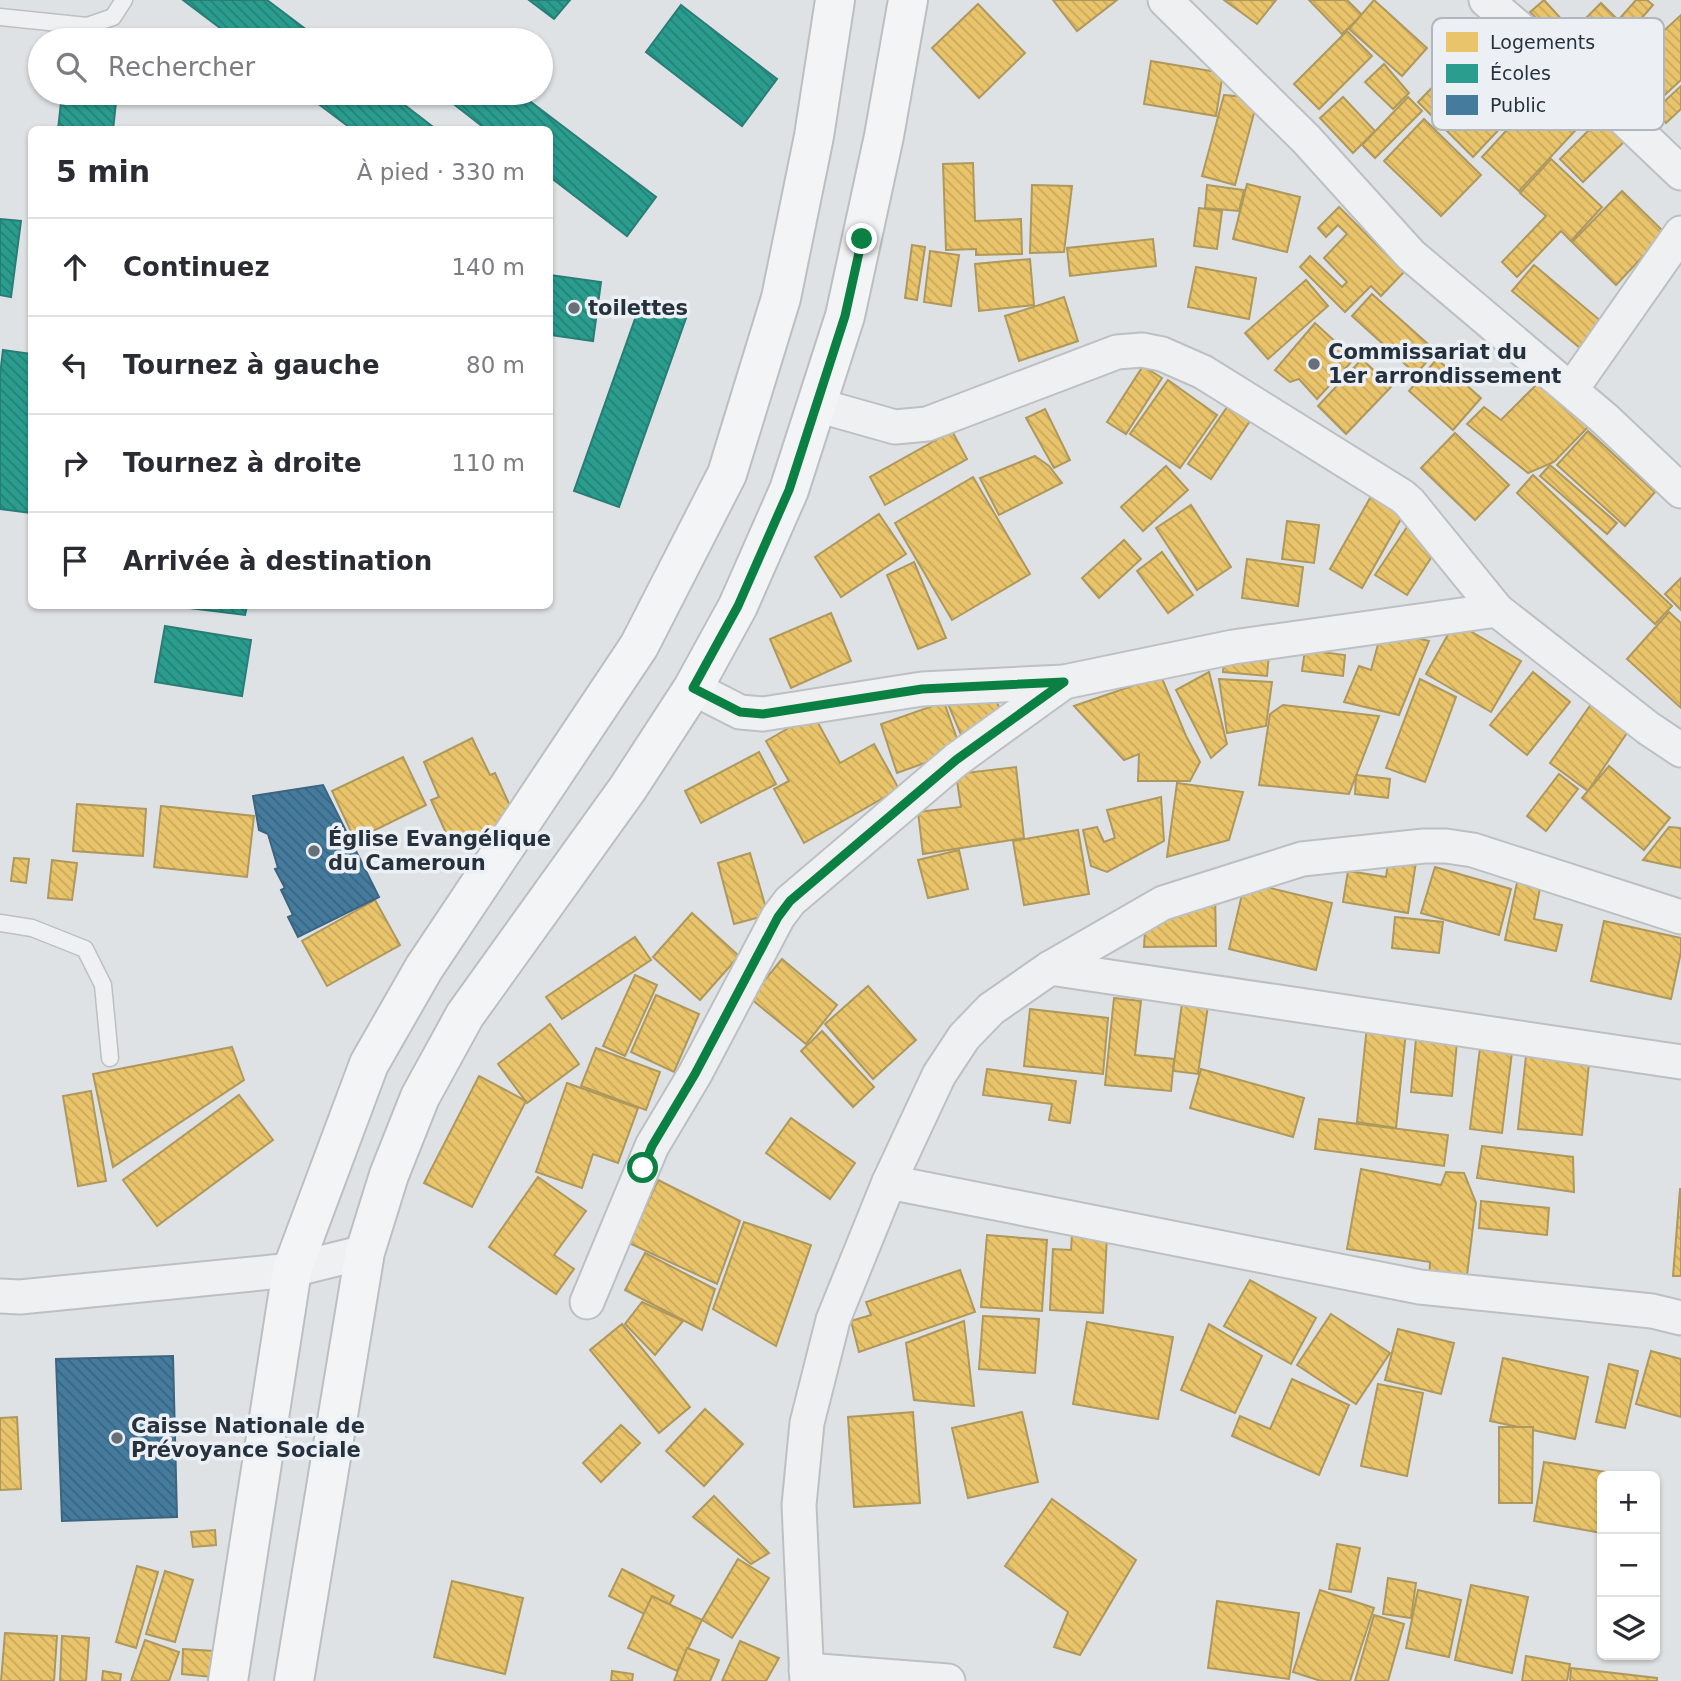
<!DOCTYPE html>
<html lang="fr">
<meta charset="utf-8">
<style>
:root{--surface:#fff;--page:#f2f2f3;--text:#2b2b33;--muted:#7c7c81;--line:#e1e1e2}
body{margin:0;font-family:"DejaVu Sans",sans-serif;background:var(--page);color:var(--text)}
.controls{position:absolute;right:21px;bottom:21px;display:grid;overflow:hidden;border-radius:10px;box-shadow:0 2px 5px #0004}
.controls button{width:63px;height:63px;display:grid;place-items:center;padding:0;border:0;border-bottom:2px solid var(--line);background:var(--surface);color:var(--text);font:35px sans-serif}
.stop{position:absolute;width:21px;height:21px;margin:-16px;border:5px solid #0b8043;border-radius:50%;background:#fff}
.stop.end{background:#0b8043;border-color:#fff;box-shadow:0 2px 7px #0008}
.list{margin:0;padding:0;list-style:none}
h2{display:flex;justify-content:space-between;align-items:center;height:91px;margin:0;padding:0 28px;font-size:30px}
h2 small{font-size:23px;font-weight:400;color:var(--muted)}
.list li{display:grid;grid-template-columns:46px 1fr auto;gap:21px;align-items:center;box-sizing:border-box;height:98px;padding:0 28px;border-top:2px solid var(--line)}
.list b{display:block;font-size:26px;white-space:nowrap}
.list em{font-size:23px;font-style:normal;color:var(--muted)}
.icon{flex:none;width:38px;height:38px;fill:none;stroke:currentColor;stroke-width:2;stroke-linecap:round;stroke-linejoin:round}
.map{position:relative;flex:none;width:1681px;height:1681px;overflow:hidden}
.search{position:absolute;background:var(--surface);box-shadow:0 2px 5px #0004;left:28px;top:28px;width:525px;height:77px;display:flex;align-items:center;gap:18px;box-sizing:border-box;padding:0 24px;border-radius:38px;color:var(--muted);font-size:26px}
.panel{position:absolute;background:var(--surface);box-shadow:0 2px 5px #0004;left:28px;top:126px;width:525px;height:483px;border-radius:10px}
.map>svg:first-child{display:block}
.homes{fill:url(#homes-back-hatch);stroke:#ae985d;stroke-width:2}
.schools{fill:url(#schools-back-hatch);stroke:#297d77;stroke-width:2}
.public{fill:url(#public-back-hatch);stroke:#3c6580;stroke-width:2}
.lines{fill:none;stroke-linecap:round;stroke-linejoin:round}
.lane-casing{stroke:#bdc0c2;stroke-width:19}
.street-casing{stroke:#bdc0c2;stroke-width:37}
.primary-casing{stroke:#bbbfc2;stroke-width:42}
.lane{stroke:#eef0f1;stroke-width:16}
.street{stroke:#eef0f1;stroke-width:33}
.primary{stroke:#f3f4f5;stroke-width:38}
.route{stroke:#0b8043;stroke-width:9}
.poi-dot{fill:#676f78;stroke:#ecf0f5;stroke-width:2.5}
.labels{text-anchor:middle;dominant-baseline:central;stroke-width:7;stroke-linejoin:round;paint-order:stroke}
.poi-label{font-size:21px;font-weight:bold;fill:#26313e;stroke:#ecf0f5;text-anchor:start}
.key{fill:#ecf0f5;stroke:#b1b7be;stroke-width:2}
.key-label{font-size:19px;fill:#26313e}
</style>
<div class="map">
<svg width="1681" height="1681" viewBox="0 0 1681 1681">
<defs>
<pattern id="homes-back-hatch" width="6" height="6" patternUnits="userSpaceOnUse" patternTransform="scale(1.75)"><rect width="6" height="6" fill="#e9c46a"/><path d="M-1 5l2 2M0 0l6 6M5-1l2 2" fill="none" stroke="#c8a95d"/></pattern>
<pattern id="schools-back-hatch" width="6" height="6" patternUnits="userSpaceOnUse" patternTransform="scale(1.75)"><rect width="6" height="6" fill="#2a9d8f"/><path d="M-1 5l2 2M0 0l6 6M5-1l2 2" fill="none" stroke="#248176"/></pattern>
<pattern id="public-back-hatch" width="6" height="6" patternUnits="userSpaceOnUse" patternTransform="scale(1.75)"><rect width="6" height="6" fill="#457b9d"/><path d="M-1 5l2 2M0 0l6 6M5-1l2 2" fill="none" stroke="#396581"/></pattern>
</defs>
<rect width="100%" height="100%" fill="#dfe2e4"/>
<g class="homes">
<polygon points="1053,0 1117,0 1077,31"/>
<polygon points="1224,0 1276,0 1257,24"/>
<polygon points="1309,0 1347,0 1362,15 1342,34"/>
<polygon points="1374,0 1427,48 1402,76 1349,29"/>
<polygon points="1544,0 1574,33 1562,46 1530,12"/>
<polygon points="1636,0 1647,0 1653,5 1633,28 1621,17"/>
<polygon points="1601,3 1618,20 1589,48 1573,31"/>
<polygon points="978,4 1025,53 979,98 932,48"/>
<polygon points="1681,15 1681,80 1657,102 1625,66"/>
<polygon points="1347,31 1372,56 1319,109 1294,84"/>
<polygon points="1151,61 1223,73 1216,116 1144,104"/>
<polygon points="1384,64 1409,93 1393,109 1365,82"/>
<polygon points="1452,67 1507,121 1473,157 1418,102"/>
<polygon points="1562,70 1599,105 1519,191 1482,157"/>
<polygon points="1681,86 1681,109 1666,123 1655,110"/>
<polygon points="1224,95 1258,98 1235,185 1202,176"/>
<polygon points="1343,97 1375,131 1353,153 1320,118"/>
<polygon points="1408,97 1422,111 1375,158 1362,145"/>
<polygon points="1608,111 1631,135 1583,182 1560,159"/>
<polygon points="1424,119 1481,175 1441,216 1384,161"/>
<polygon points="1551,159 1602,207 1571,241 1561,231 1517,277 1502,262 1546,216 1520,193"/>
<polygon points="973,163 975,221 1021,219 1022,254 976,255 976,249 946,250 943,164"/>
<polygon points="1247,184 1300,197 1287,252 1233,239"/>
<polygon points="1032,185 1072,186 1064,252 1030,253"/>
<polygon points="1207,185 1244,190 1239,211 1205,208"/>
<polygon points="1622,191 1665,233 1616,285 1572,242"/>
<polygon points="1339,207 1404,272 1381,296 1371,286 1345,312 1300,267 1310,256 1342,287 1347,282 1324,258 1347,234 1338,225 1326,237 1318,228"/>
<polygon points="1199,208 1222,211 1217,249 1194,246"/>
<polygon points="1153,239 1156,266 1070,276 1067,248"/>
<polygon points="912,245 925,247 917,300 905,298"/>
<polygon points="930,251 959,255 951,306 924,302"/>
<polygon points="1030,259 1034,305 979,311 975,264"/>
<polygon points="1534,265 1602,322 1580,348 1512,291"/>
<polygon points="1196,267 1256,278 1249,319 1188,307"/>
<polygon points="1306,280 1328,306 1268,359 1245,333"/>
<polygon points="1372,294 1436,351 1416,374 1352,316"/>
<polygon points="1064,297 1078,341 1019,361 1005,316"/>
<polygon points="1315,323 1354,359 1317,399 1299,379 1290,382 1275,370"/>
<polygon points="1362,359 1391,387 1346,434 1318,406"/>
<polygon points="1437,359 1481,398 1453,430 1409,391"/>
<polygon points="1143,366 1162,378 1126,434 1107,422"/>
<polygon points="1168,380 1217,415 1180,468 1130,434"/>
<polygon points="1538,383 1589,426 1554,462 1528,473 1467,424 1484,407 1501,420"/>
<polygon points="1232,400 1254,415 1211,479 1188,464"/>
<polygon points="1045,409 1070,460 1054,468 1026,418"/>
<polygon points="952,431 967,459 885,505 870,477"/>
<polygon points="1588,431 1655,492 1625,526 1557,465"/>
<polygon points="1455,433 1509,485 1475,520 1421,468"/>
<polygon points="1035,456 1049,466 1062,483 999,515 980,478"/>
<polygon points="1550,465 1617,523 1607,534 1540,476"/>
<polygon points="1166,466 1188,490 1143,531 1121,507"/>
<polygon points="1533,475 1672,606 1655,624 1517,493"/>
<polygon points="973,477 1030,574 952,620 895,523"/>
<polygon points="1374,491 1406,510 1362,588 1330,569"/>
<polygon points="1191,505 1231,567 1197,590 1156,528"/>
<polygon points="879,514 906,554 841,597 815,557"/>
<polygon points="1287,521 1319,525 1314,563 1282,559"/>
<polygon points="1409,524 1440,544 1407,595 1375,575"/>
<polygon points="1124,540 1141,559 1099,598 1082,578"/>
<polygon points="1162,552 1193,595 1168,613 1137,571"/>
<polygon points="1247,559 1303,567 1298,606 1242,598"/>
<polygon points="914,562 946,638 918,649 887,575"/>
<polygon points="1681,578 1681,610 1665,594"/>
<polygon points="1669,612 1681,623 1681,708 1627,659"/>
<polygon points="831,613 851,661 791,688 770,639"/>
<polygon points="1455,622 1521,661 1491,712 1426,674"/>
<polygon points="1382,630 1429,641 1399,715 1344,702 1359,666 1371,670"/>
<polygon points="1225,650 1269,654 1267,676 1223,672"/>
<polygon points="1305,650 1345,655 1343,676 1302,671"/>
<polygon points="1209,672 1227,744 1211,758 1176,690"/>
<polygon points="1533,672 1570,702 1527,755 1490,725"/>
<polygon points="1161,676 1186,736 1200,762 1190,781 1138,781 1139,754 1124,760 1074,706"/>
<polygon points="1219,679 1272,682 1266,726 1227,733"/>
<polygon points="1420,679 1456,697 1425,782 1386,768"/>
<polygon points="990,686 1004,719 962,737 948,704"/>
<polygon points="1594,700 1631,727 1588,791 1550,763"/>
<polygon points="944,702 961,750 897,773 881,724"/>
<polygon points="1283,705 1379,716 1349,794 1259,785 1270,714"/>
<polygon points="813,714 840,763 874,744 899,789 804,843 774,789 789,781 766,741"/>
<polygon points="472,738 490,775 495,773 516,819 452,846 431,800 439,797 424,762"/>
<polygon points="759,752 776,784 701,823 685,791"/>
<polygon points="403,757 426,805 355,840 332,791"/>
<polygon points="1609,766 1670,818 1644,850 1582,798"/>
<polygon points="1016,767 1024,838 923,854 918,812 961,807 956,774"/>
<polygon points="1559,774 1578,789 1546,831 1527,816"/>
<polygon points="1356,775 1390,779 1388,798 1355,794"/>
<polygon points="1177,783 1243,792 1229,840 1167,857"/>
<polygon points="1161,797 1164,841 1107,872 1091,866 1083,830 1097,827 1104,842 1115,838 1107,810"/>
<polygon points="77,804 146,809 143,856 73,851"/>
<polygon points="161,806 254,816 247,877 154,867"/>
<polygon points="1669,827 1681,828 1681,868 1643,860"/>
<polygon points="1078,830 1089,894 1024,905 1013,841"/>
<polygon points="959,850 968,889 928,898 918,860"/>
<polygon points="750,853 768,915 734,924 718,863"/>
<polygon points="1389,857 1416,862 1408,913 1343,902 1348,871 1386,877"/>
<polygon points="14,858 29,859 26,883 11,881"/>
<polygon points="52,860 77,863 72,900 48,898"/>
<polygon points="1435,867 1511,889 1499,935 1421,913"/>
<polygon points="1519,873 1542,878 1534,919 1562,925 1556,951 1505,940"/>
<polygon points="1245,882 1332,903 1316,970 1229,949"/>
<polygon points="1215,890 1216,946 1144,947 1146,916"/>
<polygon points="375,900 400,945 327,986 302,941"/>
<polygon points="692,913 739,956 700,1000 653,957"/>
<polygon points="1395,917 1443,922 1439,953 1392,948"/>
<polygon points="1604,921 1681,938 1681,952 1671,999 1591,981"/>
<polygon points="635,937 651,960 562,1019 546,997"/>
<polygon points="782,959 837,1005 806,1044 750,998"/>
<polygon points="635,975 657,985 625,1056 603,1046"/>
<polygon points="868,986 916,1040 873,1079 825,1024"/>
<polygon points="656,995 699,1014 674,1072 631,1052"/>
<polygon points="1114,998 1141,1001 1135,1055 1174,1059 1171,1091 1105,1085"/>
<polygon points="1182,1003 1208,1006 1198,1074 1173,1071"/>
<polygon points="1030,1009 1108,1018 1103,1074 1024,1066"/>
<polygon points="550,1024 579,1064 527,1103 498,1064"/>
<polygon points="1367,1026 1406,1031 1396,1128 1357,1122"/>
<polygon points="822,1031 874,1087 853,1107 801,1051"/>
<polygon points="1416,1039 1457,1042 1452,1096 1411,1092"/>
<polygon points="1481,1040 1513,1044 1502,1133 1470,1129"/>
<polygon points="232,1047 244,1080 113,1167 93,1074"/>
<polygon points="596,1048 660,1072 646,1110 581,1086"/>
<polygon points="1526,1056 1589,1063 1582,1135 1518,1129"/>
<polygon points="987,1069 1076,1081 1070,1123 1049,1120 1052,1104 983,1095"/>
<polygon points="1201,1069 1304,1098 1293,1137 1190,1108"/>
<polygon points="479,1076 526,1101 472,1207 424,1183"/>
<polygon points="567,1083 638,1108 618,1163 593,1154 582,1188 536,1172"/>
<polygon points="91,1091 106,1181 78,1186 63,1096"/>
<polygon points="239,1095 273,1140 157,1226 123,1180"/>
<polygon points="791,1118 855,1163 830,1199 766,1153"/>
<polygon points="1319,1119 1448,1135 1444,1166 1315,1149"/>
<polygon points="1482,1146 1573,1157 1574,1192 1477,1178"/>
<polygon points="1361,1169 1441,1185 1446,1172 1464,1173 1476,1203 1466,1283 1429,1281 1430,1262 1347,1249"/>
<polygon points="538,1177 586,1211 554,1255 574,1269 556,1294 489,1247"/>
<polygon points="658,1180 740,1221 717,1284 629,1243"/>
<polygon points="1680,1189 1681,1189 1681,1276 1673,1276"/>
<polygon points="1481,1201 1549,1208 1547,1235 1479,1228"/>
<polygon points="744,1222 811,1245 776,1346 713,1309"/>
<polygon points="1072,1234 1107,1236 1103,1313 1050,1310 1053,1249 1071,1250"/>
<polygon points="987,1235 1047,1240 1042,1311 981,1307"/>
<polygon points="645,1253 715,1289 702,1330 625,1290"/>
<polygon points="960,1270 975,1312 859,1352 851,1321 871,1315 866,1302"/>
<polygon points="1250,1280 1316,1318 1291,1364 1224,1326"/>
<polygon points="642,1302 683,1321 655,1355 625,1324"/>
<polygon points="1331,1314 1390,1353 1356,1404 1297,1365"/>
<polygon points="983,1316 1039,1319 1035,1373 979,1369"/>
<polygon points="964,1321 974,1406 914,1400 906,1343"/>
<polygon points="1087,1322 1173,1337 1158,1419 1073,1404"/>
<polygon points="622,1324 690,1407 659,1433 590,1350"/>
<polygon points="1209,1324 1262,1356 1235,1413 1181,1390"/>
<polygon points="1398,1329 1454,1343 1441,1394 1385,1380"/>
<polygon points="1651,1351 1681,1359 1681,1417 1636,1404"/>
<polygon points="1503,1358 1588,1377 1575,1439 1490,1421"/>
<polygon points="1609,1364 1638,1371 1625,1428 1596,1422"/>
<polygon points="1292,1379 1349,1405 1319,1475 1232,1436 1240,1416 1270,1429"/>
<polygon points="1378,1384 1423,1393 1407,1476 1361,1466"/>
<polygon points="705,1409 743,1444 704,1486 666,1451"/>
<polygon points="913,1412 920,1503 854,1507 848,1417"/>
<polygon points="1022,1412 1038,1482 968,1498 952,1428"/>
<polygon points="17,1417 21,1489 0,1490 0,1418"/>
<polygon points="621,1425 640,1443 601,1482 583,1463"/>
<polygon points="1499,1427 1533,1427 1532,1503 1499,1503"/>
<polygon points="1544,1462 1619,1474 1619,1476 1602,1476 1602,1533 1534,1521"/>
<polygon points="714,1496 769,1553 751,1564 693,1517"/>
<polygon points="1052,1499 1136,1560 1080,1655 1054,1647 1068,1612 1005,1566"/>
<polygon points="215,1530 216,1545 193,1547 191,1532"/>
<polygon points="1337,1544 1360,1548 1351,1592 1329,1589"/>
<polygon points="738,1559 769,1578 732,1638 702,1620"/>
<polygon points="137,1566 158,1572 136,1648 116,1642"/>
<polygon points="622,1569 674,1596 660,1622 609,1596"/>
<polygon points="165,1571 193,1580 175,1642 146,1634"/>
<polygon points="1388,1578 1416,1583 1411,1618 1383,1614"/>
<polygon points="452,1581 523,1598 505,1674 434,1657"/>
<polygon points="1471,1585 1528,1597 1512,1673 1455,1660"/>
<polygon points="1320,1590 1374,1608 1350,1681 1321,1681 1293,1672"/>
<polygon points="1418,1590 1461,1600 1449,1657 1406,1648"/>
<polygon points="652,1596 702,1620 677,1671 628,1648"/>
<polygon points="1217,1601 1299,1613 1289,1679 1208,1668"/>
<polygon points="1374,1615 1404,1624 1388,1681 1355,1681"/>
<polygon points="5,1633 57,1636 54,1681 1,1681"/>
<polygon points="62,1636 89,1638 86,1681 60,1681"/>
<polygon points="145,1640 179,1652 169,1681 131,1681"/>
<polygon points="740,1641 779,1658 766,1681 722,1681"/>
<polygon points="687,1648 719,1660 710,1681 674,1681"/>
<polygon points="183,1649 214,1651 212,1677 182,1674"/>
<polygon points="1526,1656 1570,1664 1567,1681 1522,1681"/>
<polygon points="1571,1668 1657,1678 1657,1681 1570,1681"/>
<polygon points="103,1671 121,1674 120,1681 102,1681"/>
<polygon points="612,1671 633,1674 632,1681 611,1681"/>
</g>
<g class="schools">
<polygon points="183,0 267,0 320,40 236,40"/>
<polygon points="529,0 570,0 554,19"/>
<polygon points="681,5 777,79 742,126 646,52"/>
<polygon points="62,93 117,93 113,130 58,130"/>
<polygon points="304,93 389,93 437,130 353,130"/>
<polygon points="465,93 519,93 656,197 627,236 550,177 550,130 487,130 455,105"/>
<polygon points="0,219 21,221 11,297 0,295"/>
<polygon points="550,275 601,282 593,341 550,335"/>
<polygon points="641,302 686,318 619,507 574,491"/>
<polygon points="3,350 32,354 32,513 0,509 0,375"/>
<polygon points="173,606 247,606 245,615"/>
<polygon points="165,626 251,640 242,696 155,682"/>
</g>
<g class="public">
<polygon points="323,785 379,897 298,937 288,917 293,915 281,890 285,888 275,869 278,868 268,834 259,830 253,796"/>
<polygon points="173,1356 177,1517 62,1521 56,1359"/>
</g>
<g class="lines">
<defs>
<g id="lane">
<polyline points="0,17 87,26 113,17 124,0"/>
<polyline points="0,923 32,928 85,949 103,985 110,1058"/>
</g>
<g id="street">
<polyline points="1165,0 1306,139 1411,255 1605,419 1681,491"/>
<polyline points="1486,0 1616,111 1681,173"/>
<polyline points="1571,390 1681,233"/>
<polyline points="817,405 895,427 927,424 1117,352 1142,350 1162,354 1203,372 1402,496 1409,502 1497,610 1648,728 1681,750"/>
<polyline points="693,688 740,712 763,714 922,689 1064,682 1233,647 1497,610"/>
<polyline points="1050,968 1681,1062"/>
<polyline points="889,1182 1420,1287 1652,1311 1681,1318"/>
<polyline points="0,1296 20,1297 292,1270 365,1252"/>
<polyline points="587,1302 652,1146 695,1074 778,917 790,901 956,760 1064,682"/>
<polyline points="806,1670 948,1681"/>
<polyline points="807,1681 799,1505 807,1423 833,1320 889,1182 939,1075 964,1037 991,1009 1050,968 1163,903 1302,859 1424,846 1446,846 1473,850 1681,917"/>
</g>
<g id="primary">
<polyline points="228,1681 292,1270 369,1064 424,968 639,646 727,474 781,298 814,136 835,0"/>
<polyline points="294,1681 365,1252 389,1175 420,1097 465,1015 628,788 693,688 738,606 789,490 845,316 884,136 908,0"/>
</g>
</defs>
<use href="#lane" class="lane-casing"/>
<use href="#street" class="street-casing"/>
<use href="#primary" class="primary-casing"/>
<use href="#lane" class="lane"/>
<use href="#street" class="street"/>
<use href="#primary" class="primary"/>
</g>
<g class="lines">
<polyline class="route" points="643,1168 652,1146 695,1074 778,917 790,901 956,760 1064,682 922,689 763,714 740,712 693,688 738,606 789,490 845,316 862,239"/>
</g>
<g class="poi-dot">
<circle cx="574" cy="308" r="7"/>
<circle cx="1314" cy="364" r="7"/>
<circle cx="314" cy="851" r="7"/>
<circle cx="117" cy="1438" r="7"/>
</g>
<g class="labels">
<g class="poi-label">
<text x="588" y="308">toilettes</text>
<text x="1328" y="352">Commissariat du<tspan x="1328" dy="24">1er arrondissement</tspan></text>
<text x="328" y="839">Église Evangélique<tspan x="328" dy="24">du Cameroun</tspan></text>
<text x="131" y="1426">Caisse Nationale de<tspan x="131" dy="24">Prévoyance Sociale</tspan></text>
</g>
</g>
<rect x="1432" y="18" width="232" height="112" rx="10" class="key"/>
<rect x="1446" y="32" width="32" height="20" fill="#e9c46a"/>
<rect x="1446" y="64" width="32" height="19" fill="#2a9d8f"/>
<rect x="1446" y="95" width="32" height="20" fill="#457b9d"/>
<g class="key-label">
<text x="1490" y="49">Logements</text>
<text x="1490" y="80">Écoles</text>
<text x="1490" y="112">Public</text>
</g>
</svg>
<div class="controls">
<button>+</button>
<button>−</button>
<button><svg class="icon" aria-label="layers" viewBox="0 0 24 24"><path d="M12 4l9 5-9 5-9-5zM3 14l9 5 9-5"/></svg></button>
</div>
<div class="stop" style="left:643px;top:1168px"></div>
<div class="stop end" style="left:862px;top:239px"></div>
<div class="search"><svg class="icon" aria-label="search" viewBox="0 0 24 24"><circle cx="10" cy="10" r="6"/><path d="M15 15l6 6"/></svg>Rechercher</div>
<section class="panel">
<h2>5 min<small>À pied · 330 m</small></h2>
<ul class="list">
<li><svg class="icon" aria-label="ahead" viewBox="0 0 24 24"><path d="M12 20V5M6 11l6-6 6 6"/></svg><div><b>Continuez</b></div><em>140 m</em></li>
<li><svg class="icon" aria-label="left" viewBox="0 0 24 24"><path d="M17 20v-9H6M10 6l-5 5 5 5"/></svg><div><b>Tournez à gauche</b></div><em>80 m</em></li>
<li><svg class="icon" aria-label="right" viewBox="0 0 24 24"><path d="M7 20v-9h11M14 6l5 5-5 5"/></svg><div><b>Tournez à droite</b></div><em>110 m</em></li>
<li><svg class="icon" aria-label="arrive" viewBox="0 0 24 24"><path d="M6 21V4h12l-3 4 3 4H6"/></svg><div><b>Arrivée à destination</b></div></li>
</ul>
</section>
</div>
